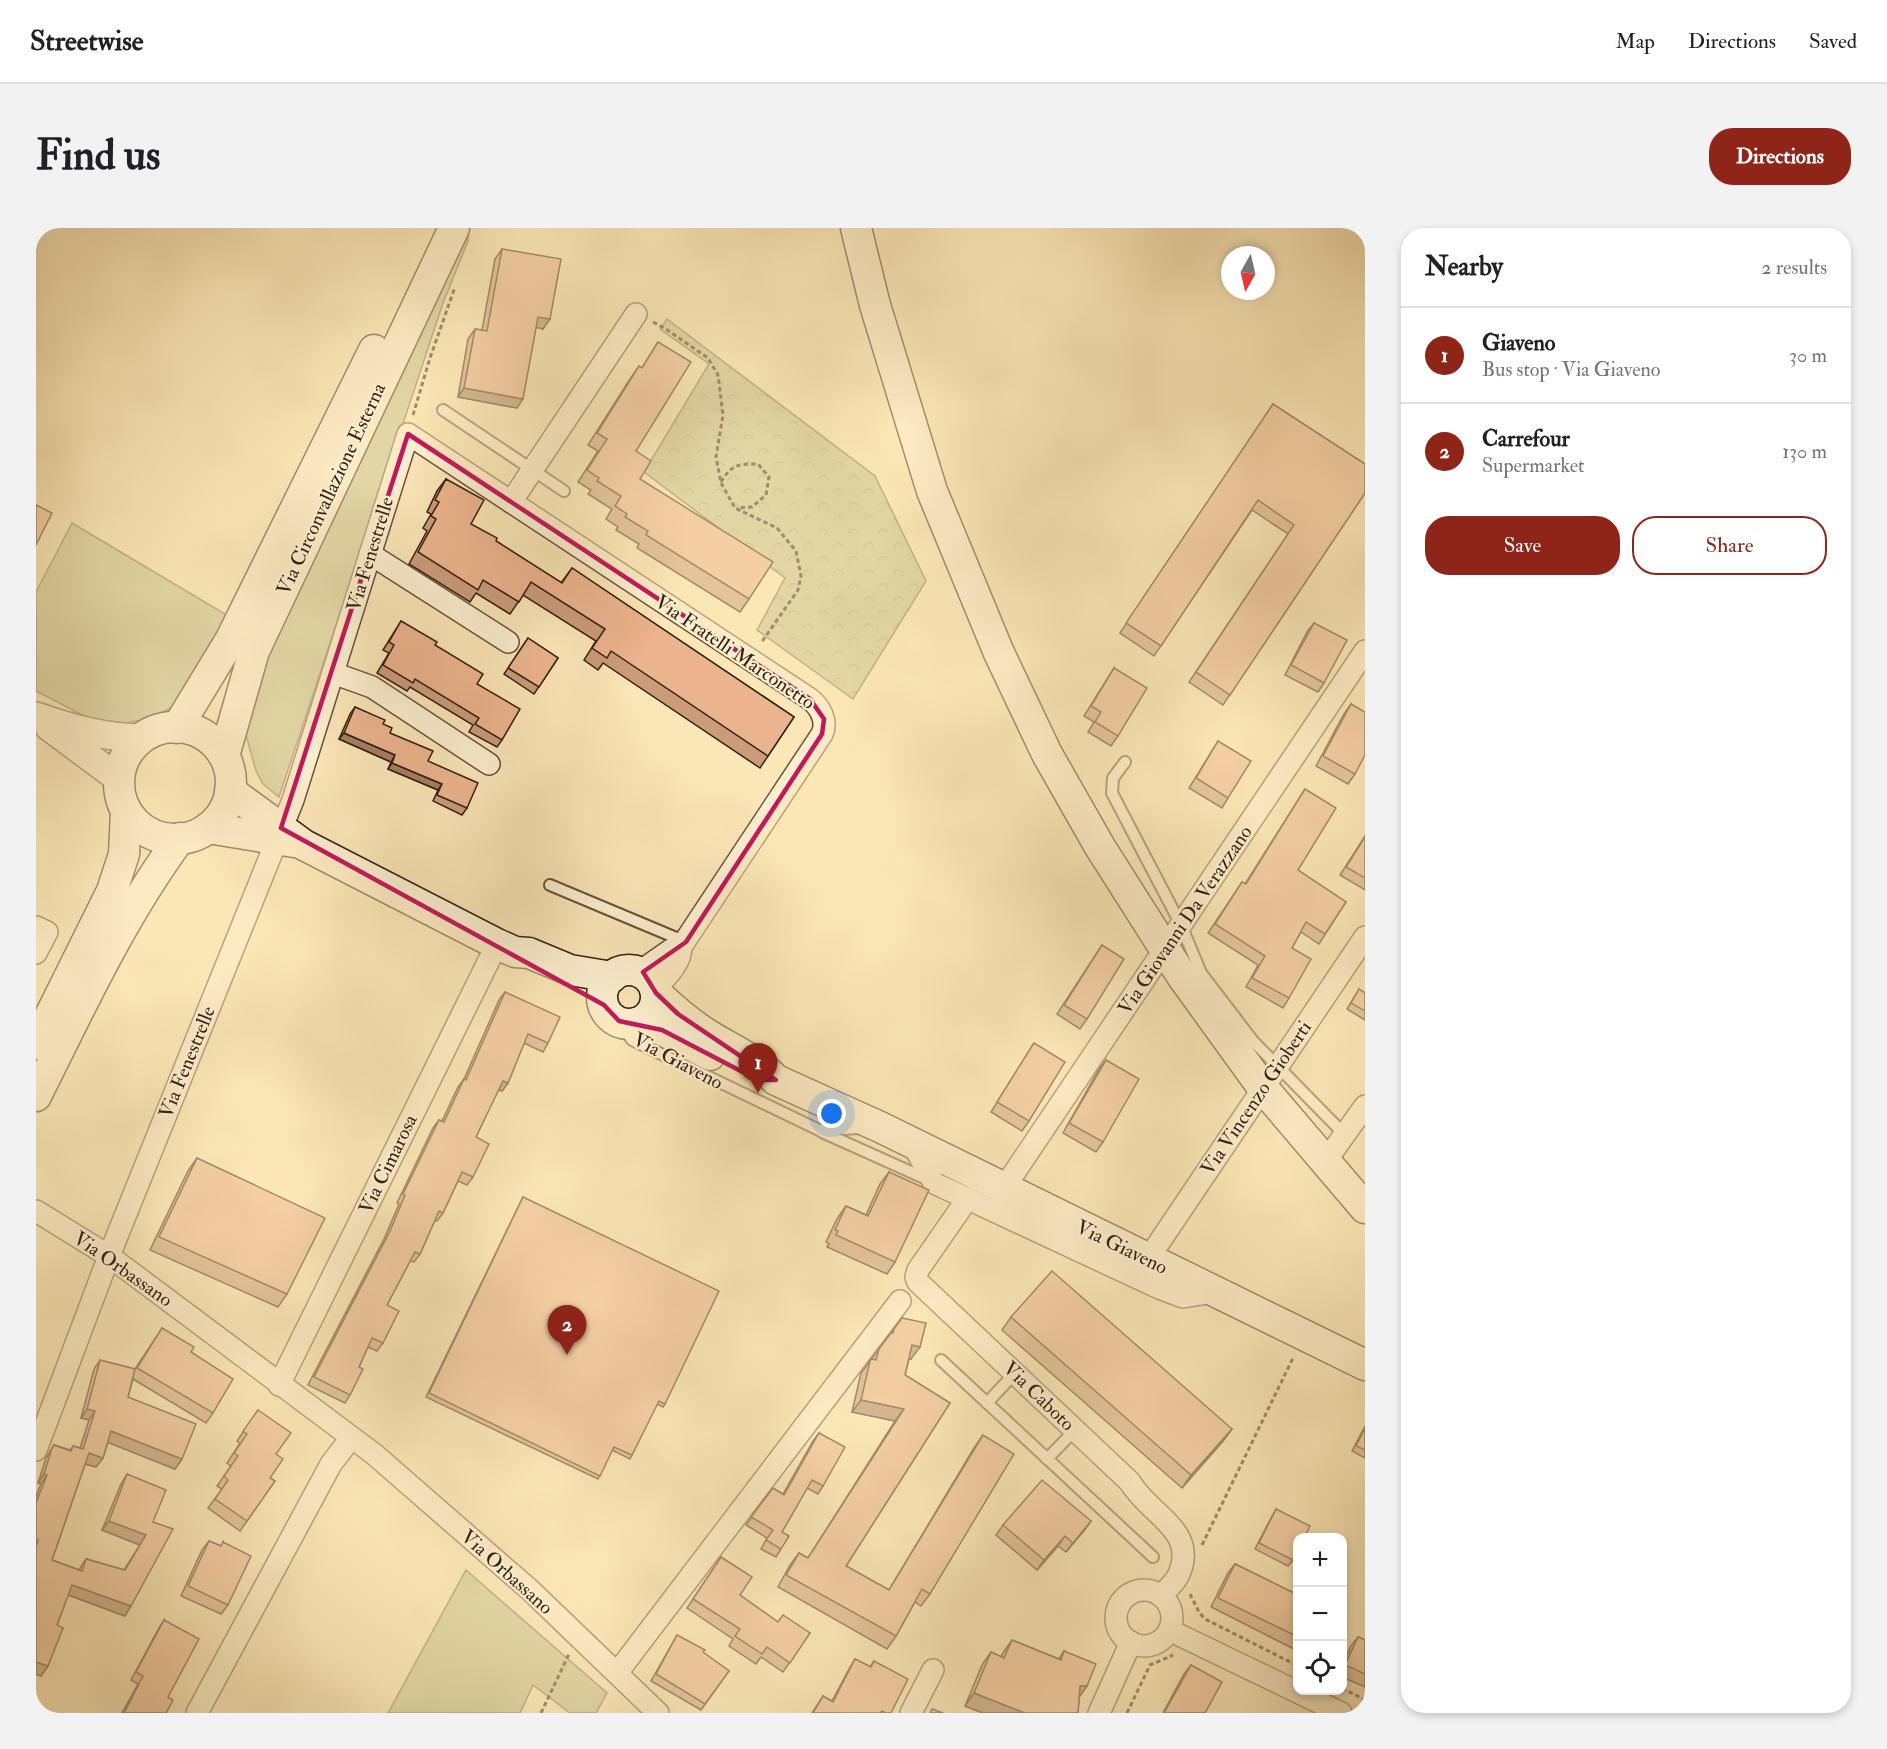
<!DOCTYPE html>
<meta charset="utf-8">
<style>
:root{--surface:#fff;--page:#f2f2f2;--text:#202124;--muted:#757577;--line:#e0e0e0;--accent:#8f2418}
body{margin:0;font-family:"IM FELL Double Pica",serif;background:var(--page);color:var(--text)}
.controls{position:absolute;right:18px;bottom:18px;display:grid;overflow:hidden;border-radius:12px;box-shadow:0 3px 9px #0003}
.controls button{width:54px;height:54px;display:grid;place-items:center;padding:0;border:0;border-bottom:2px solid var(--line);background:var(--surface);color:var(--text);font:30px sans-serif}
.compass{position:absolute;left:1185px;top:18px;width:54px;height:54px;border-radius:50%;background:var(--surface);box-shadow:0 3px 9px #0003;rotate:188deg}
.you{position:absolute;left:796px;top:886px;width:21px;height:21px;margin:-15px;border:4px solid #fff;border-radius:50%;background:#1a73e8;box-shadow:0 0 0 9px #1a73e833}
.badge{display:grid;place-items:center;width:39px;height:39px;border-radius:50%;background:var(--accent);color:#fff;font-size:20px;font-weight:700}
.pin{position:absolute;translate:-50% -50px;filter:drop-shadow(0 2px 3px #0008)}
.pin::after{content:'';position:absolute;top:32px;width:21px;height:18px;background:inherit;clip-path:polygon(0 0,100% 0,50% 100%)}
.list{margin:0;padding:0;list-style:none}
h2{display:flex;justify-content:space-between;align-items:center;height:78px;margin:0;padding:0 24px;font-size:26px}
h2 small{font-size:20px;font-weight:400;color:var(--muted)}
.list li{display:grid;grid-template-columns:39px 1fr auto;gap:18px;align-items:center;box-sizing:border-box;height:96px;padding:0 24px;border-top:2px solid var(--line)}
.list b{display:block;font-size:22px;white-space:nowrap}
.list p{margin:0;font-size:20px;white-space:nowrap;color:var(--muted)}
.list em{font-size:20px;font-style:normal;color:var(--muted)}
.actions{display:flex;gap:12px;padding:18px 24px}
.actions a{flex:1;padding:14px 0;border:2px solid var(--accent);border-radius:24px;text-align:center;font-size:21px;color:var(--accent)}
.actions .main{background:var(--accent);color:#fff}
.icon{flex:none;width:33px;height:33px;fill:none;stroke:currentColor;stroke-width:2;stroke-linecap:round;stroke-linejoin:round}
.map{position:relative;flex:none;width:1329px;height:1485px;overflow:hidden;border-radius:24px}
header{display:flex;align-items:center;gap:36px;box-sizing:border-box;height:84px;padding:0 30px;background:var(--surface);border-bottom:2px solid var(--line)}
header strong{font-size:28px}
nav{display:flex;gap:33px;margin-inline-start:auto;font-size:21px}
.intro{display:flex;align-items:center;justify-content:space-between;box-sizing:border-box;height:144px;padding:0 36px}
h1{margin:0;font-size:42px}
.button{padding:15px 27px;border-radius:24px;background:var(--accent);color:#fff;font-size:21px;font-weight:700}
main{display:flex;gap:36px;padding:0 36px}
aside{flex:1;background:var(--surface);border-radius:24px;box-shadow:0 3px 9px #0003}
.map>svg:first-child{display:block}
.grass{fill:#c0c48e;stroke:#7a7250;stroke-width:1.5}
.park{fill:url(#park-crowns);stroke:#7a7250;stroke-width:1.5}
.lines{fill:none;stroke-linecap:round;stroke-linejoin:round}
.service-casing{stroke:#66513a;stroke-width:14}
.minor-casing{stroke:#66513a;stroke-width:24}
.tertiary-casing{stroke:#66513a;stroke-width:30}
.secondary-casing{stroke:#341f11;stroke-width:33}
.path{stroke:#341f11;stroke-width:3;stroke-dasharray:4.5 3;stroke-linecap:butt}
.service{stroke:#fcefd0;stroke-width:10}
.minor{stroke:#fcefd0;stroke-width:21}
.tertiary{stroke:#fcefd0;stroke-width:27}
.secondary{stroke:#fcefd0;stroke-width:30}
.wall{fill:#cb9b7a;stroke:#341f11;stroke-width:1.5}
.shaded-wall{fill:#a57e63;stroke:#341f11;stroke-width:1.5}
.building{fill:#ecb48e;stroke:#341f11;stroke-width:1.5}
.marked{fill:none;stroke:#c2185b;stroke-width:4.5;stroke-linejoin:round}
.labels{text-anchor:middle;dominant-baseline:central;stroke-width:4.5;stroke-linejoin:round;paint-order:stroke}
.street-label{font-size:20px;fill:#341f11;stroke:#fcefd0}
</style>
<header>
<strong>Streetwise</strong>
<nav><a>Map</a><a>Directions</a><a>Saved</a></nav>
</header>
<div class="intro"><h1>Find us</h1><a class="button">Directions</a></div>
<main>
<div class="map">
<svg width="1329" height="1485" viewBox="0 0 1329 1485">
<defs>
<pattern id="park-crowns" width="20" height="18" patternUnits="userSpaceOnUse" patternTransform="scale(1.5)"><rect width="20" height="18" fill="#c0c48e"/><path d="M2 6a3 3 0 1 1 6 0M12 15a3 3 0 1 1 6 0" fill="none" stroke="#a6a879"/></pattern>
</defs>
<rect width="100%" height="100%" fill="#fbe6b7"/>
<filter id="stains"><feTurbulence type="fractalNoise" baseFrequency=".00333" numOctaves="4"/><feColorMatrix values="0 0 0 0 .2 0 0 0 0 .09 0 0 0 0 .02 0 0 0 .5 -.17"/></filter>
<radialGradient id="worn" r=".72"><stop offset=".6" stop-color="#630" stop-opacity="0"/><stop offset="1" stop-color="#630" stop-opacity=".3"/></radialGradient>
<g class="grass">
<polygon points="432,0 432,13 407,75 243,569 227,556 220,543 210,507 212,486 219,454"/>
<polygon points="36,295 194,389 140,477 114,491 88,495 52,490 0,463 0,364"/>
<polygon points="430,1342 571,1465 560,1485 534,1485 497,1457 484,1485 352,1485"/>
</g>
<polygon class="park" points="631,91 839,248 890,353 817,471 721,402 749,350 608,244 673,136 624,101"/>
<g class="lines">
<defs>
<g id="service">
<polyline points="407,182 528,263"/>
<polyline points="1089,534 1077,550 1076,565 1145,697 1165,745 1217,813 1309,907"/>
<polyline points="514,657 650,714"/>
<polyline points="583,793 596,812 783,902 825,900"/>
<polyline points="786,904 895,953"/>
<polyline points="905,1132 1117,1329"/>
<polyline points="951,1175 979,1145"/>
<polyline points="1011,1231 1039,1202"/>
</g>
<g id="minor">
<polyline points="475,274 600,86"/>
<polyline points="334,326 472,414"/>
<polyline points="297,445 336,459 453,536"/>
<polyline points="0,699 11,704 0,725"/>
<polyline points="603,744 636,721 645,719"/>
<polyline points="876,915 898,955 1123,1060 1147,1069 1178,1064"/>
<polyline points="1289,934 1329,878"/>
<polyline points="968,960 1329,423"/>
<path d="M932 970 882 1042 880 1049 882 1054 1094 1254C1113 1287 1162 1302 1143 1346 1140 1354 1131 1361 1125 1368"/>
<polyline points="0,983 73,1028 338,1226 494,1362 622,1485"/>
<polyline points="1112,1031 1329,709"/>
<polyline points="243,1157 461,716"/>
<path d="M0 1222 73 1028 257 572 372 206 774 471C784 479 792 493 786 506L645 719C645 736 630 749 619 761"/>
<circle cx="1108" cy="1390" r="28"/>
<polyline points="1133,1402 1305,1485"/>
<polyline points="581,1445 864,1073"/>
<polyline points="161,1485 295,1236 315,1210"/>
<polyline points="875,1485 897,1442"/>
<polyline points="1063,1485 1095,1414"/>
</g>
<g id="tertiary">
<path d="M0 488C35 500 69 510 106 510"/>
<polyline points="13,499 83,551"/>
</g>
<g id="secondary">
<polyline points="820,0 839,77 896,263 963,425 1011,526 1064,619 1146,748 1227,860 1329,980"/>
<circle cx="139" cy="555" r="56"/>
<polyline points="141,500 195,411 338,122"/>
<polyline points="188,528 218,423 418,0"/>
<polyline points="194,563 268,617 461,716 479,724 493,725 534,742 576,749"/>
<polyline points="172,600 258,614"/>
<circle cx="593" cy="769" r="27"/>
<path d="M620 765C637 781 654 796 674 808 697 822 722 833 740 852L844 899 1329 1137"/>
<polyline points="600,795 626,802 674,827"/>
<polyline points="0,816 76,663 88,626 90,583"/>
<path d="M0 868C44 780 85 690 144 610"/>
</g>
</defs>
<use href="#service" class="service-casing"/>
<use href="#minor" class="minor-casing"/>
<use href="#tertiary" class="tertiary-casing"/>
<use href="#secondary" class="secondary-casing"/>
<g class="path">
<polyline points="617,94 630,101 672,130 682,147 687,187 680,229 685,255 699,280 741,300 760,323 765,348 762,362 725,415"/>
<polyline points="377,187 394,130 419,59"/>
<path d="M685 254C696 236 702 236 722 236L733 249 730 267 716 279 701 280"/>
<polyline points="1166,1317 1258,1128"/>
<polyline points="1154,1366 1163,1384 1169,1391 1262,1438"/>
<polyline points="1306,1460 1329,1472"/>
<polyline points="505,1485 533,1426"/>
<polyline points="1091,1485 1114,1437 1137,1427"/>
</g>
<use href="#service" class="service"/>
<use href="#minor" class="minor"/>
<use href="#tertiary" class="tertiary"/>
<use href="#secondary" class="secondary"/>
</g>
<g class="wall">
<polygon points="466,21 507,101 500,99 481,180 422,169 432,111 439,101 446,102 459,31"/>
<polygon points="622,114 600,223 604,251 713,371 704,384 601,320 603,316 580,302 582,299 570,291 576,281 552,266 555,262 542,254 562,223 552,217 594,151 603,138 606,140"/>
<polygon points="1237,176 1329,265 1187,477 1153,454 1252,306 1216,282 1118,428 1084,405"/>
<polygon points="410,251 435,296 460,313 525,355 536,340 758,489 724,540 567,435 562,442 548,432 560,413 487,367 474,386 440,365 434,374 373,336 391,303 387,300 395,286 391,284 401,263"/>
<polygon points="365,393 399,417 441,456 466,512 461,519 433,504 437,497 374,459 371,463 341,445 353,425 347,422"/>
<polygon points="1278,395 1288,455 1282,464 1249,447 1271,404"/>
<polygon points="492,410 522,430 498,466 468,446"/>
<polygon points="1078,440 1082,508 1075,518 1052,504 1058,494 1048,488"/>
<polygon points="1315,476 1319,546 1312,556 1280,538 1308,486"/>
<polygon points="319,479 347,496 354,505 392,533 431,580 426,587 397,573 402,562 352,541 355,534 303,511 314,486"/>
<polygon points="1182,513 1192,570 1186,580 1153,560"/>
<polygon points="1269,561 1262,642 1310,674 1283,716 1265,704 1256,720 1253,770 1247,780 1210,759 1222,737 1172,705 1206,654 1209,656"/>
<polygon points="1329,608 1329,662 1304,647"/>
<polygon points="1066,717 1051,791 1044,801 1021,786"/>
<polygon points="1323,761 1329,765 1329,792 1311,781"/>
<polygon points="469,764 512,815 507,824 488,815 472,855 466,863 462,862 440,909 437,949 431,957 422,953 407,985 401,993 399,992 384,1026 378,1034 374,1033 351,1077 347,1115 341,1123 332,1119 323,1139 314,1167 309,1175 272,1157 348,1011 363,976 361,975 397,900 403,892 406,893 422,859 428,851 463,772"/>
<polygon points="998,815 993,893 986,903 955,884"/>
<polygon points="1070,832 1067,914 1060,924 1027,905 1063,841"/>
<polygon points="161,930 251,1066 242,1079 114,1022 152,943"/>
<polygon points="853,944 859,1034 851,1046 791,1019 793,1016 790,1014 801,991 810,978 830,987 844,956"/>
<polygon points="487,969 629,1176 627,1179 621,1176 594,1231 576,1222 562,1251 390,1169"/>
<polygon points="975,1089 1196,1201 1187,1213 1146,1260 966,1102"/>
<polygon points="866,1090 875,1131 873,1131 869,1147 914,1175 810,1338 853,1362 938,1220 947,1207 894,1366 885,1378 879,1374 860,1408 851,1421 742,1359 754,1337 763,1325 772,1330 859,1193 816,1184 825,1145"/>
<polygon points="126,1100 155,1124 177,1185 170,1195 97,1151 92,1169 146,1231 139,1241 72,1214 67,1230 60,1239 49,1236 16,1332 43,1342 50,1331 88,1342 104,1317 66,1302 85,1256 91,1246 117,1294 89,1388 32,1367 21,1397 12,1438 5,1448 0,1446 0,1268 5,1256 2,1255 10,1230 18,1217 34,1222 37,1218 44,1220 53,1192 45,1190 58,1141 64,1132 99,1141"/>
<polygon points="222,1182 240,1226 234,1250 239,1253 204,1303 172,1280 186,1261 181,1258 195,1238 191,1235 204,1215 201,1213"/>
<polygon points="1329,1198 1329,1230 1316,1223"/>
<polygon points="783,1205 787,1258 782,1266 771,1260 746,1304 745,1321 740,1329 725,1321 731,1310 710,1297 737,1260 747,1266 777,1213"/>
<polygon points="1240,1281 1257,1332 1252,1338 1219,1321 1236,1288"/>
<polygon points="1055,1293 1030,1324 1022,1318 1001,1342 960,1307 967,1297"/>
<polygon points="173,1313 185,1318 187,1314 192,1377 185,1386 145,1368 166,1322"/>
<polygon points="685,1329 704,1367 742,1394 774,1405 747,1444 725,1429 720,1436 693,1418 697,1411 651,1380"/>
<polygon points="1199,1336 1262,1367 1262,1420 1260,1422 1175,1379 1192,1345"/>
<polygon points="128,1392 132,1469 130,1485 86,1485 102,1456 95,1452 123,1400"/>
<polygon points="641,1407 693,1443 665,1482 615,1453"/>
<polygon points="1322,1409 1329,1412 1329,1459 1306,1449 1306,1437 1315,1418"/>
<polygon points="976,1412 1023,1431 1028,1423 1043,1469 1042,1485 947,1485 929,1478 946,1437 955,1424 965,1429 967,1425"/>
<polygon points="819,1431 834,1439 838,1433 855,1485 776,1485 787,1468 796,1473 813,1441"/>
<polygon points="1155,1437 1169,1485 1127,1485 1148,1446"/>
</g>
<g class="shaded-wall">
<polygon points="502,89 514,91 507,101 495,98"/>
<polygon points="428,160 487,171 481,180 422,169"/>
<polygon points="308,505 359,527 355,534 303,511"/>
<polygon points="356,535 406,556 402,562 352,541"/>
<polygon points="467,853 472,855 466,863 461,861"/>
<polygon points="876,1117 884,1119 875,1131 867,1129"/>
<polygon points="825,1172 868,1181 859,1193 816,1184"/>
<polygon points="51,1181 59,1183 53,1192 45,1190"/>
<polygon points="1196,1201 1187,1213 1146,1260 1155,1247"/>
<polygon points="75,1203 146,1231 139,1241 68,1213"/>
<polygon points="53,1225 67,1230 60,1239 46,1235"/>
<polygon points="8,1246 11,1247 5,1256 2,1255"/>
<polygon points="73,1293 110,1307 104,1317 66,1302"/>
<polygon points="1055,1293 1048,1303 1030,1324 1037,1315"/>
<polygon points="1029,1308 1022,1318 1001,1342 1008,1332"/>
<polygon points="36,1357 95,1378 89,1388 30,1366"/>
<polygon points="0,1434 12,1438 5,1448 0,1446"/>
<polygon points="1044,1458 1051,1458 1042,1471"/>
<polygon points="938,1465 989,1485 947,1485 929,1478"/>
</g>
<g class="building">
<polygon points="466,21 525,31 514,91 502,89 487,171 428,160 439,101 451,103"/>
<polygon points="622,114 655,134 600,223 615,233 604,251 737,334 713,371 610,307 612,303 589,289 591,286 579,278 585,268 561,253 563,250 551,242 571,211 561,205 603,138 606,140"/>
<polygon points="1237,176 1329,236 1329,265 1194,467 1160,444 1258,297 1222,272 1125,418 1090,395"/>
<polygon points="410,251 448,272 435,296 461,310 460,313 526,355 536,340 758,489 732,528 575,423 571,430 556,420 569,401 495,354 483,374 447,352 442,362 382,324 400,291 395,288 403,274 399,272"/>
<polygon points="0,277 16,285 0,317"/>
<polygon points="365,393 401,414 399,417 447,446 441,456 484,481 466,512 439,496 443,490 379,451 377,455 347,437 358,417 353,414"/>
<polygon points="1278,395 1311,412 1288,455 1255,437"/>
<polygon points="492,410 522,430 503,459 472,440"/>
<polygon points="1078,440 1111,460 1082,508 1059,494 1065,484 1055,478"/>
<polygon points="1315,476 1329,484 1329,527 1319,546 1287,528"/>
<polygon points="319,479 349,492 347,496 356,500 354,505 397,523 392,533 442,555 431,580 401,567 406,556 356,535 359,527 308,505"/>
<polygon points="1182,513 1215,533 1192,570 1160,550"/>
<polygon points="1269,561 1300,580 1262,642 1310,674 1289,706 1270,694 1256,720 1275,731 1253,770 1216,750 1229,728 1179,696 1206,654 1210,656"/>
<polygon points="1329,609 1329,650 1310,639"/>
<polygon points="1066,717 1088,731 1051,791 1028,777"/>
<polygon points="1323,761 1329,765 1329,783 1315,775"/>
<polygon points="469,764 524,789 512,815 492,806 472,855 467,853 440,909 453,916 437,949 426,944 407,985 403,983 384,1026 379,1024 351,1077 363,1083 347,1115 336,1110 323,1139 327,1141 314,1167 278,1149 354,1003 369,967 367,966 403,892 408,894 428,851 430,852"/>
<polygon points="998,815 1029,834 993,893 961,874"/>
<polygon points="1070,832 1103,851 1067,914 1033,895"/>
<polygon points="161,930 289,990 251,1066 123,1009"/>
<polygon points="853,944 893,962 859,1034 800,1007 802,1003 799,1002 810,978 832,988"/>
<polygon points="487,969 683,1063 629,1176 623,1173 596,1227 578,1219 564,1248 393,1165"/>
<polygon points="1016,1043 1196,1201 1155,1247 975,1089"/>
<polygon points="866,1090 890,1095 884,1119 876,1117 869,1147 914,1175 810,1338 853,1362 947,1207 978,1226 894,1366 886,1361 860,1408 750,1347 763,1325 772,1330 868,1181 825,1172 834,1133 835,1131 840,1132 843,1121 855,1105 857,1105 858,1101"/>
<polygon points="126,1100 158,1119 155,1124 197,1151 177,1185 101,1140"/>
<polygon points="64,1132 99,1141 92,1169 160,1196 146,1231 75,1203 67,1230 53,1225 16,1332 46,1343 50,1331 89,1342 110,1307 73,1293 91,1246 130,1262 117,1294 137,1301 95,1378 36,1357 21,1397 27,1400 12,1438 0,1434 0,1319 2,1312 0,1312 0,1275 11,1247 8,1246 16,1220 18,1217 35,1223 37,1218 47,1221 59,1183 51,1181"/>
<polygon points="222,1182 255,1205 240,1226 247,1231 234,1250 239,1253 211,1293 179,1271 192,1252 188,1248 202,1228 198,1225 211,1206 207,1203"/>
<polygon points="1329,1200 1329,1222 1320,1218"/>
<polygon points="783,1205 809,1219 787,1258 776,1252 746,1304 753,1308 745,1321 730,1312 737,1302 715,1289 737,1260 748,1267"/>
<polygon points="1006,1252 1055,1293 1037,1315 1029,1308 1008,1332 967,1297"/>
<polygon points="1240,1281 1274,1298 1268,1310 1262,1310 1262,1323 1257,1332 1223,1315"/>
<polygon points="173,1313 185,1318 187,1314 215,1328 192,1377 152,1358"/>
<polygon points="685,1329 716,1349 704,1367 742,1394 747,1387 774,1405 754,1435 731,1419 726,1426 699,1408 704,1401 657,1371"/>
<polygon points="1199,1336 1262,1367 1262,1409 1182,1370"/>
<polygon points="128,1392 163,1411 132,1469 137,1472 130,1485 88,1485 107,1448 100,1444"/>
<polygon points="641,1407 669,1422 667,1424 693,1443 669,1476 620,1446"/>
<polygon points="1322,1409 1329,1412 1329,1446 1309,1437"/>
<polygon points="976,1412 1025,1432 1028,1423 1060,1436 1051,1458 1044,1458 1042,1485 989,1485 938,1465 955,1424 968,1430"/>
<polygon points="819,1431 835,1439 838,1433 872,1451 855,1485 850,1485 846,1483 844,1485 777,1485 787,1468 797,1474"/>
<polygon points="1155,1437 1186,1454 1169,1485 1128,1485"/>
<polygon points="896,1481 907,1485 894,1485"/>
</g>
<path d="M0 0H1329V1485H0ZM372 206 774 471 788 491 786 506 650 714 607 744 620 765 642 786 740 852H722L626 802 583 793 568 777 245 600Z" fill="#fbe6b7" fill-opacity=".55" fill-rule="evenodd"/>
<path class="marked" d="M372 206 774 471 788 491 786 506 650 714 607 744 620 765 642 786 740 852H722L626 802 583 793 568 777 245 600Z"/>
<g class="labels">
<g class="street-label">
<text transform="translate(295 261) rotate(-65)">Via Circonvallazione Esterna</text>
<text transform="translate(334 326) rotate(-73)">Via Fenestrelle</text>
<text transform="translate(699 424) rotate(34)">Via Fratelli Marconetto</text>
<text transform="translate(1149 692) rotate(-56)">Via Giovanni Da Verazzano</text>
<text transform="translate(642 833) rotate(28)">Via Giaveno</text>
<text transform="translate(151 834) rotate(-68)">Via Fenestrelle</text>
<text transform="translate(1220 870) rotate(-56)">Via Vincenzo Gioberti</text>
<text transform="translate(352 936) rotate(-64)">Via Cimarosa</text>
<text transform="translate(1086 1019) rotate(26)">Via Giaveno</text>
<text transform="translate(87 1041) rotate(35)">Via Orbassano</text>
<text transform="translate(1003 1168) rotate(44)">Via Caboto</text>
<text transform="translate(471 1344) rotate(42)">Via Orbassano</text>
</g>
</g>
<rect width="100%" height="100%" filter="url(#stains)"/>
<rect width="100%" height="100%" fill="url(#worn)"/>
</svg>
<div class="controls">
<button>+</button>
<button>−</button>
<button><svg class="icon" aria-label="locate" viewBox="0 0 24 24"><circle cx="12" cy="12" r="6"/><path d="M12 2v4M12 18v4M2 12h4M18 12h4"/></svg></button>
</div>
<svg class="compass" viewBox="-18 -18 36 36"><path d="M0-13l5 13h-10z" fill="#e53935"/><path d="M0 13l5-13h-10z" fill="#757577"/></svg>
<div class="you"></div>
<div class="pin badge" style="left:722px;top:865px">1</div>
<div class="pin badge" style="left:531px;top:1127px">2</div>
</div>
<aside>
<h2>Nearby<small>2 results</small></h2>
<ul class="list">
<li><span class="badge">1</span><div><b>Giaveno</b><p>Bus stop · Via Giaveno</p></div><em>30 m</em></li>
<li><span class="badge">2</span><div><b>Carrefour</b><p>Supermarket</p></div><em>130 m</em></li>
</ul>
<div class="actions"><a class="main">Save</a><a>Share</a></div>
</aside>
</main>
